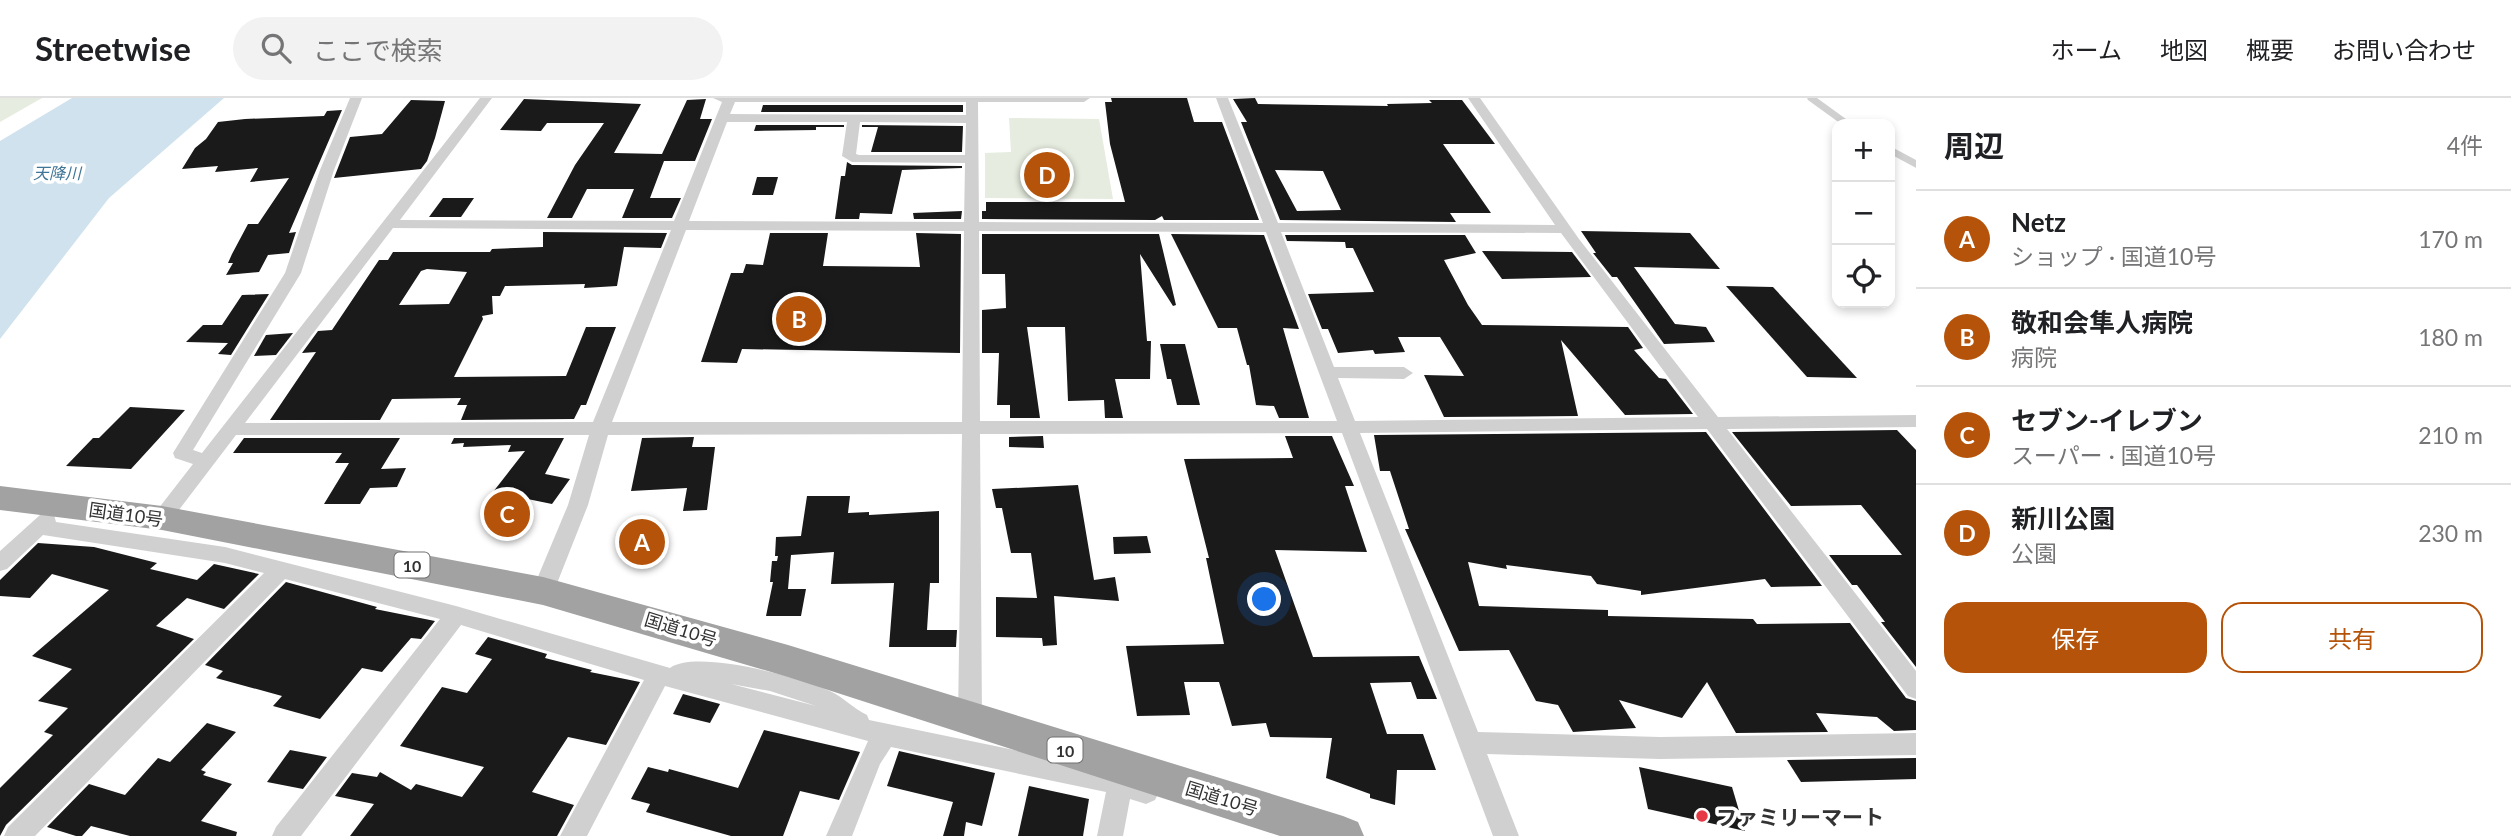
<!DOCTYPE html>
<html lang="ja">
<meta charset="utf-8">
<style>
:root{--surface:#fff;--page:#f2f2f2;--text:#202124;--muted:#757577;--line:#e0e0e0;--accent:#b45309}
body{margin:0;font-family:Lato,"Noto Sans JP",sans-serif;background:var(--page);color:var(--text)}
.controls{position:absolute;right:21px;top:21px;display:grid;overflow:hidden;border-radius:14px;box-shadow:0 4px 10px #0003}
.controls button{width:63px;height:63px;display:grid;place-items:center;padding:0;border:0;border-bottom:2px solid var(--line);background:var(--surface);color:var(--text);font:35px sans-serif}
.you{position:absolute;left:1265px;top:502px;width:24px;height:24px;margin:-18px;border:5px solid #fff;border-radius:50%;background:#1a73e8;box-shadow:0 0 0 10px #1a73e833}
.badge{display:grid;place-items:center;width:46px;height:46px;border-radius:50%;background:var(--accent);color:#fff;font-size:23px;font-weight:700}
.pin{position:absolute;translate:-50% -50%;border:4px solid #fff;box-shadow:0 2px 7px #0006}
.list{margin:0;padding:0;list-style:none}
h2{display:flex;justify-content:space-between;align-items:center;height:91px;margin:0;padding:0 28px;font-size:30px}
h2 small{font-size:23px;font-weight:400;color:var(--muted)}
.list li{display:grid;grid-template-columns:46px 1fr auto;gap:21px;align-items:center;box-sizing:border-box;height:98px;padding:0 28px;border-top:2px solid var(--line)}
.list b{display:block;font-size:26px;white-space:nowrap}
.list p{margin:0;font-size:23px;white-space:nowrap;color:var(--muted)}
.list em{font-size:23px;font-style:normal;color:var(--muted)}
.actions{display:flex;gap:14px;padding:21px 28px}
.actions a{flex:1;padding:16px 0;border:2px solid var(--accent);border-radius:21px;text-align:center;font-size:24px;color:var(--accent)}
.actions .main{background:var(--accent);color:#fff}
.icon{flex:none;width:38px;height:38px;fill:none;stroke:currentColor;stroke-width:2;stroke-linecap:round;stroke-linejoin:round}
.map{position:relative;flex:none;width:1916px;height:738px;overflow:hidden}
header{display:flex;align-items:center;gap:42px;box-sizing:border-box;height:98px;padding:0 35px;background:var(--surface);border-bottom:2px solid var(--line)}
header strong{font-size:33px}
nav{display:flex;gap:38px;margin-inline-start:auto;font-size:24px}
.search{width:490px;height:63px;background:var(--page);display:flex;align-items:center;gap:18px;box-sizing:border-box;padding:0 24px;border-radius:38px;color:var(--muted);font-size:26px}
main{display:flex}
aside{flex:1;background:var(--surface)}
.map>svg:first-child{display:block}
.green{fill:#e6ecdf}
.water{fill:#cfe2ee}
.building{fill:#1a1a1a;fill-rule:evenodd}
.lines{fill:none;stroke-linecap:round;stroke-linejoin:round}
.service{stroke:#d0d0d0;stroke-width:7}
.minor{fill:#d0d0d0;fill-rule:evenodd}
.trunk{fill:#a2a2a2;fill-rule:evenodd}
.poi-dot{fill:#e63946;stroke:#fff;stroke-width:2.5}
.labels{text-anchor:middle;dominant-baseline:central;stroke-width:7;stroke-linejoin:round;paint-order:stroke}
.far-water-label{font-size:16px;font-style:italic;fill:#3f7597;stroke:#fff}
.shield{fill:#fff;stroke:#707070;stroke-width:2}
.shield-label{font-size:16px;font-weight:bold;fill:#333}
.street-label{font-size:18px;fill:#333;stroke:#fff}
.near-poi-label{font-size:21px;font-weight:bold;fill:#333;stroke:#fff;text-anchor:start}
</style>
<header>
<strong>Streetwise</strong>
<div class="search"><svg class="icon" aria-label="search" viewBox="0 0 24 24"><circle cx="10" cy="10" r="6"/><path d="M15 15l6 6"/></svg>ここで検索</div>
<nav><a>ホーム</a><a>地図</a><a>概要</a><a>お問い合わせ</a></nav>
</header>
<main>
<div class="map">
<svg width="1916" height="738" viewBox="0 0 1916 738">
<rect width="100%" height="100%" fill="#fff"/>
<g class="green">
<polygon points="0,0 42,0 0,24"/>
<polygon points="1009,20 1099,21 1113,101 985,100 985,55 1011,54"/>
</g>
<polygon class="water" points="72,0 224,0 109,100 0,241 0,43"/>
<g class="building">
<polygon points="1111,0 1187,0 1194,24 1222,24 1259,122 1164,122 1162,118 1155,122 982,121 982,113 986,113 986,104 1125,104 1110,46 1105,4 1112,4"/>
<path d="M1255 0 1258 6 1388 8 1387 6 1432 5 1429 2H1462L1495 46H1443L1491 115H1450L1456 124 1280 122 1241 24H1247L1233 1ZM1275 72 1323 73 1341 112 1297 113Z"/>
<polygon points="524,1 641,6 614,55 662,56 687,2 706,1 700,21 712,21 695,63 664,63 650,100 681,100 672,120 622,120 634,91 587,91 572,120 547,120 575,67 604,25 547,25 541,33 500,32"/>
<polygon points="411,2 445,3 435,40 427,63 421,71 334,80 350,39 382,36"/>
<polygon points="763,7 963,7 963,14 761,14"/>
<polygon points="342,12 289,135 296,134 289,155 268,157 259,174 226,177 233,165 228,165 232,156 248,126 258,126 289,80 250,84 258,70 215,74 218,68 182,71 195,50 206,41 218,24 245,21 324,18 327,13"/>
<polygon points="756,27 844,27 844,29 816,29 816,32 754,33"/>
<polygon points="862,27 963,28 962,54 871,54 878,29 862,29"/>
<polygon points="847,64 852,67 962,68 962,70 902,72 892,116 860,115 859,121 835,121 841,78 845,78"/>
<polygon points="757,79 778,79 773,97 752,97"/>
<polygon points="443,100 474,100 461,119 429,119"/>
<polygon points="962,113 961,121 914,121 913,115"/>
<polygon points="1581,133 1690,135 1720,171 1634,169 1675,226 1706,229 1715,244 1664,246 1617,179 1612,179 1593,155 1596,155"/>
<path d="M543 134 667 135 661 150 624 149 617 188 584 190 585 186 505 188 500 198H492L493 216 482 218 483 221 454 279 566 278 586 229H616L586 307H581L574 321 461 322 467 307H457L461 300 392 301 380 322H270L316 254 302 255 318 233 332 232 379 162H388L393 154H490L492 151 543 149ZM427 171 467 174 449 206 399 207 421 173Z"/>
<polygon points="770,135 828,135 823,168 920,169 916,135 961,136 960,255 742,251 737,265 701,264 731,175 743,175 746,166 763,167"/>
<polygon points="982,136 1159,136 1176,207 1173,208 1140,156 1147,243 1151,243 1150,281 1115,281 1123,320 1105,320 1104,302 1068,303 1065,229 1027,229 1040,320 1010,320 1010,307 997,307 999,255 982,255 982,212 1006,210 1005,176 982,176"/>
<polygon points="1171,136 1264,137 1299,231 1283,230 1309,320 1279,320 1274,308 1256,307 1249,267 1247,267 1237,230 1218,230"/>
<polygon points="1285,137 1465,137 1476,155 1444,162 1468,207 1482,227 1628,229 1643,250 1634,252 1659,280 1666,281 1693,316 1625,317 1561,242 1578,318 1444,319 1424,277 1464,278 1440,239 1398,239 1405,254 1375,256 1373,252 1338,255 1328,231 1322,231 1308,196 1374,194 1353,150 1346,150 1345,144 1287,143"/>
<polygon points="1482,153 1572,154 1591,179 1502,181"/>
<polygon points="1726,188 1773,189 1857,280 1807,279"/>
<polygon points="269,196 231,257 218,256 228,245 186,244 203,227 222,227 242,197"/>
<polygon points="293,235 276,257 254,258 266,237"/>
<polygon points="1160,246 1185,246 1200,307 1177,307 1171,281 1167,281"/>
<polygon points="130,309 185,312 131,371 66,368 93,340 99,340"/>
<polygon points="1897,332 1916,352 1916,569 1881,524 1885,524 1857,487 1852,487 1829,457 1902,457 1861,407 1791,408 1732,334"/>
<polygon points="1706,334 1822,488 1771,489 1765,481 1641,497 1641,493 1597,486 1591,478 1506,467 1507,471 1468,464 1479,508 1608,512 1608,518 1753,521 1757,526 1850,525 1906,600 1916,603 1916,632 1894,633 1877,619 1816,615 1828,634 1736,635 1707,584 1682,620 1619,602 1636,630 1573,634 1558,607 1536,603 1509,552 1459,553 1405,431 1409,431 1390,373 1380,373 1374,337"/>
<polygon points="1043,338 1044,350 1009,349 1009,339"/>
<polygon points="1285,338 1332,338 1354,388 1345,388 1367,454 1275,452 1313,559 1419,558 1437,601 1417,601 1411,584 1370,585 1387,636 1423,636 1436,672 1397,672 1395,707 1370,700 1370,696 1326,680 1332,640 1270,639 1266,625 1232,628 1219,584 1184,584 1190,617 1137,618 1126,548 1224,546 1206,460 1209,460 1184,361 1293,360"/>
<polygon points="694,339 692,349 715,349 707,412 683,413 687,390 631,393 642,340"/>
<polygon points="244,340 400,340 381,371 406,370 397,389 370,390 360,406 324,406 349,365 335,365 342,355 233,355"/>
<polygon points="454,340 564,340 545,376 570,381 552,406 493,394 525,353 508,354 511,347 463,349 464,345 451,346"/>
<polygon points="1078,387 1094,482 1115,479 1119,503 1054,498 1057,547 1043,548 1042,540 996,539 996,499 1037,500 1031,455 1011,455 1002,410 996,410 992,391"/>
<polygon points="807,398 850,398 848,415 869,414 869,417 939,413 939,485 930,485 927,532 957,532 956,549 889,549 894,485 831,486 834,454 791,457 788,491 806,491 801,518 766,518 773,484 770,484 772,463 777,463 778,458 775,458 776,439 801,438"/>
<polygon points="1147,438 1151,455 1114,456 1113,439"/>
<polygon points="38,445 94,449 157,465 150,471 197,482 214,466 259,476 224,511 187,500 156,528 194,541 6,727 0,738 0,690 53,637 44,634 68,610 38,603 72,571 32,558 109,492 52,476 30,500 0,498 0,482"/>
<polygon points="286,484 377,509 375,511 435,523 421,541 411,540 382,574 362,570 320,621 273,608 282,598 216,580 223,573 205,567"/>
<polygon points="488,539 547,556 545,560 592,572 590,574 640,584 606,647 568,639 532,694 574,707 557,738 350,738 374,706 335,698 352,675 377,679 380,674 411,692 416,686 462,699 484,669 400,648 442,589 467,595 492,561 475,556"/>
<polygon points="683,596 720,606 710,625 673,616"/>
<polygon points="207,625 236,634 201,672 206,674 203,677 232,686 201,723 237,734 236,738 130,738 91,728 82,738 76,738 47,729 89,686 125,697 158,660 170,664"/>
<polygon points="764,632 860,654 839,702 800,693 783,738 731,738 646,714 650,706 631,701 648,669 668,674 669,671 738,690"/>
<polygon points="290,652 327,659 303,691 267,684"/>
<polygon points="899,653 995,675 982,728 966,724 964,738 943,738 953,704 887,688"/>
<polygon points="1916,660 1916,681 1801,684 1787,662"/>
<polygon points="1639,669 1732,689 1745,733 1648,711"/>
<polygon points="1029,688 1089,701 1083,738 1018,738"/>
</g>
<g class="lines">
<g class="service">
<polyline points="1811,0 1847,26"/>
<polyline points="1890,52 1916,66"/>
</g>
<g class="minor">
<path d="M350 0H362L334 72 301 175 193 352 202 355 480 0H492L400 122 674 123 722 4 713 0H1090L1084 4H978L979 124 1263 125 1216 0H1228L1278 125 1555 127 1468 0H1480L1579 141 1718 319 1916 317V329L1727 331 1916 573V601L1908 598 1707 331 1360 335 1478 634 1660 639 1916 635V657L1660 661 1487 656 1519 738H1493L1342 335 980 336 982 622 979 629 970 632 961 629 958 622 962 336 608 337 588 407 554 493 551 499 543 501 535 499 532 493 568 407 589 337H236L169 425 162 427 155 425 152 420 155 415 193 366 175 360 173 355 285 175 320 72ZM735 4H966V17L730 16ZM727 24H847L842 58 852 64 965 65 964 124 689 123ZM860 24 966 25 965 57H859L856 56ZM393 130 671 132 593 324 245 325ZM686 132 964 133 962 324H612ZM979 133 1266 134 1337 323H980ZM1281 134 1561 135 1698 319 1355 323 1338 280 1404 281 1413 275 1404 269H1334Z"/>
<path d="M47 415 54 417 56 424 225 449 456 508 670 570C696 551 800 579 830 593 843 599 853 610 867 617L869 622 1120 674 1155 686 1159 694 1155 702 1146 706 1130 701 1123 738H1097L1106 694 891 649 880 666 852 738H826L868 643 665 588 587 738H560L644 582 461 527 301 738H272L276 729 440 521 285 481 35 738H4L8 729 264 475 225 465 43 437 7 471 0 473V453L40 417ZM731 586 770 593 816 608Z"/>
</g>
<polygon class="trunk" points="0,388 162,408 543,479 788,547 1343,718 1358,724 1364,738 1280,738 788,579 543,507 162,432 0,412"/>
</g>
<circle class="poi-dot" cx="1702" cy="718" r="7"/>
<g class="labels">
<g class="far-water-label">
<text x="57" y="74">天降川</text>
</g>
<g class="shield">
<rect x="394.5" y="454.5" width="35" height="25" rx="5"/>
<rect x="1047.5" y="639.5" width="35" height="25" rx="5"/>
</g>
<g class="shield-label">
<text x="412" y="467">10</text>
<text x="1065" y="652">10</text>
</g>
<g class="street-label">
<text transform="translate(126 416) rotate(8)">国道10号</text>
<text transform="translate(681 531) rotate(17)">国道10号</text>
<text transform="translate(1222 700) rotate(17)">国道10号</text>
</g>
<g class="near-poi-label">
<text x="1716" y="718">ファミリーマート</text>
</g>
</g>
</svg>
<div class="controls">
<button>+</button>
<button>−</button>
<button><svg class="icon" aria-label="locate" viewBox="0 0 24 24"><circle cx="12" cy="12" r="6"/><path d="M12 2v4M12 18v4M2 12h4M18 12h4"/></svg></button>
</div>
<div class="you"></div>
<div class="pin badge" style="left:642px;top:444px">A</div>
<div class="pin badge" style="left:799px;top:221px">B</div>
<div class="pin badge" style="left:507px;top:416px">C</div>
<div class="pin badge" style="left:1047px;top:77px">D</div>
</div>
<aside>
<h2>周辺<small>4件</small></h2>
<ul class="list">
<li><span class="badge">A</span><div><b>Netz</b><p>ショップ · 国道10号</p></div><em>170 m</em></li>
<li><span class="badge">B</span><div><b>敬和会隼人病院</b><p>病院</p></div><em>180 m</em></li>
<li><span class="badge">C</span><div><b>セブン-イレブン</b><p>スーパー · 国道10号</p></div><em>210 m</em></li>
<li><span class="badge">D</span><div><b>新川公園</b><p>公園</p></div><em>230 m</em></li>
</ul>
<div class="actions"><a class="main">保存</a><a>共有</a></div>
</aside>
</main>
